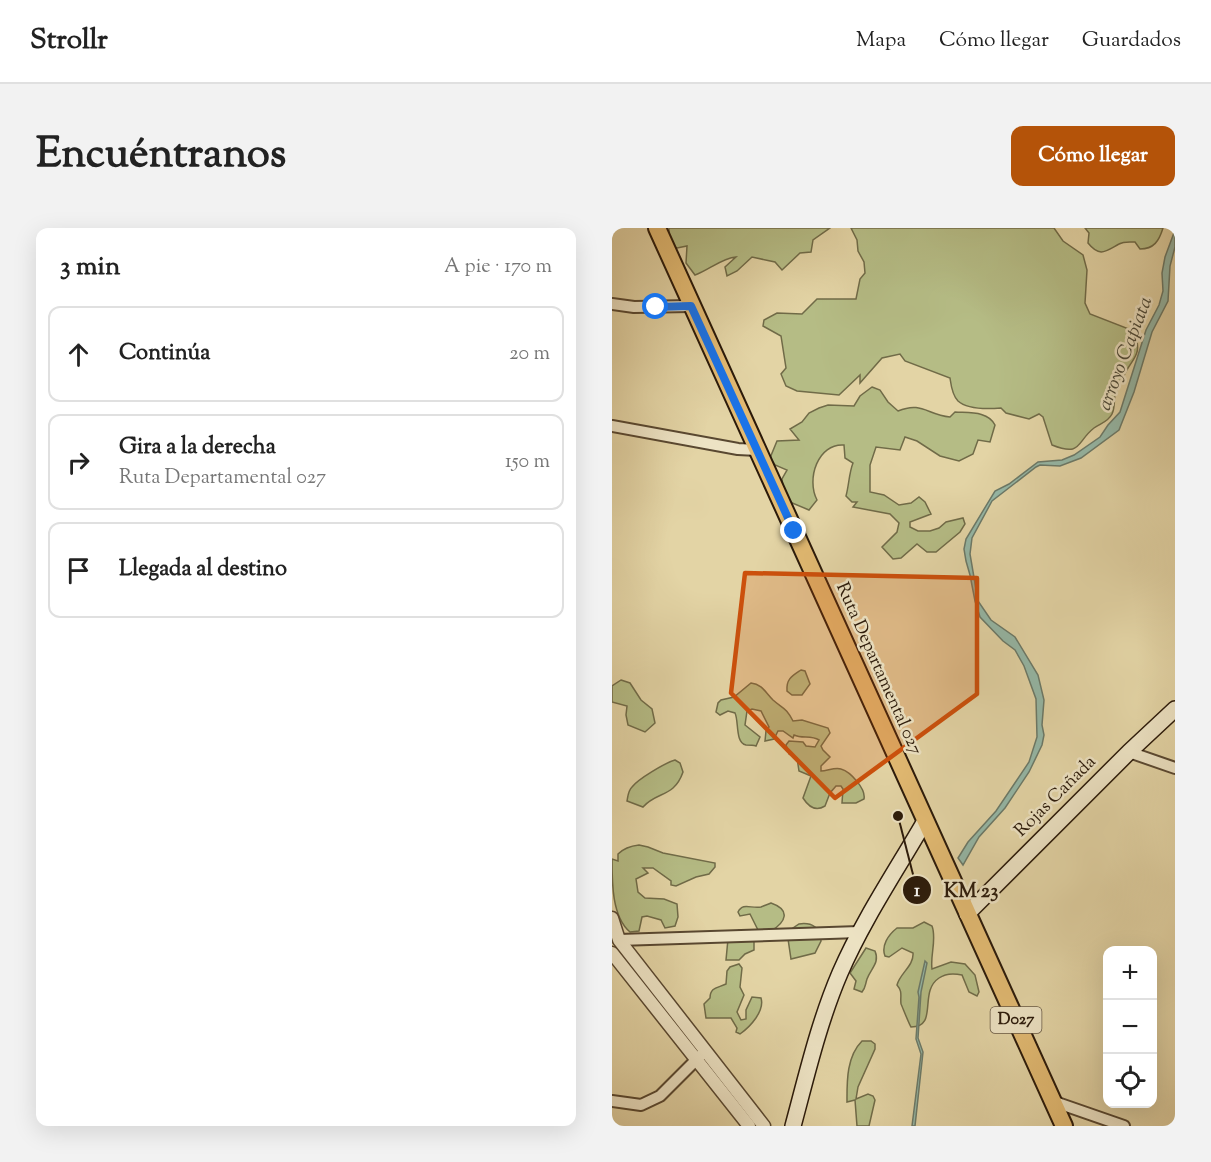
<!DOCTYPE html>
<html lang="es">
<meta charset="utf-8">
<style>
:root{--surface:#fff;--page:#f2f2f2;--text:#222;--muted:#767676;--line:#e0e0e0;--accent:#b45309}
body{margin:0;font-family:"Sorts Mill Goudy",serif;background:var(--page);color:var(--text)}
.controls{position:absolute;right:18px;bottom:18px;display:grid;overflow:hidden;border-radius:12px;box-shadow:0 6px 24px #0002}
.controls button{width:54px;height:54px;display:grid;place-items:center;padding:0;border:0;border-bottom:2px solid var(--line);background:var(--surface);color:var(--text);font:30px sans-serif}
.stop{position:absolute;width:18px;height:18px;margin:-14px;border:4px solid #1a73e8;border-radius:50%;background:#fff}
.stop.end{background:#1a73e8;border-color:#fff;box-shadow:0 2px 6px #0008}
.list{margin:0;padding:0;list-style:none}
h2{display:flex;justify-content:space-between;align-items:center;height:78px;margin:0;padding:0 24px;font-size:26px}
h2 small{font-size:20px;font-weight:400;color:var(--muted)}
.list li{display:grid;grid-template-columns:39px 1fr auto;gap:18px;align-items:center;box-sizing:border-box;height:96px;margin:0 12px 12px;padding:0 12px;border:2px solid var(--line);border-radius:12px}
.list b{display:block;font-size:22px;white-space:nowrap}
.list p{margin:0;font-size:20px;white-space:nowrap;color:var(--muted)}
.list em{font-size:20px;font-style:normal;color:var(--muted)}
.icon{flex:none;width:33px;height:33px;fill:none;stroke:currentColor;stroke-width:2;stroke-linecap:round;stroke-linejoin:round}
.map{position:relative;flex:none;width:563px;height:898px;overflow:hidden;border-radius:12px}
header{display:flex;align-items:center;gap:36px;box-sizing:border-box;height:84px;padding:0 30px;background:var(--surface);border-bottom:2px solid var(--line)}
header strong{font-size:28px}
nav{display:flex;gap:33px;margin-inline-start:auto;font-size:21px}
.intro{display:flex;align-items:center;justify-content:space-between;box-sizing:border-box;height:144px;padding:0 36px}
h1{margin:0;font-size:42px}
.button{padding:15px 27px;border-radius:12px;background:var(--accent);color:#fff;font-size:21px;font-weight:700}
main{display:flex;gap:36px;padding:0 36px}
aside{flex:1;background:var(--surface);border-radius:12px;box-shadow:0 6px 24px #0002}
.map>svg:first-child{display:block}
.green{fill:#b5bc85;stroke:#706b48;stroke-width:1.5}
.water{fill:#95b8a7;stroke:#6b7968;stroke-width:1.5}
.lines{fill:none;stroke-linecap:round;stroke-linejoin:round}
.minor-casing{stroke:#594831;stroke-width:14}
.tertiary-casing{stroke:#594831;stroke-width:15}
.secondary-casing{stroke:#2b1a0a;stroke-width:18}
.primary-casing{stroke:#2b1a0a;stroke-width:20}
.minor{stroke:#ede3c4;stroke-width:10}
.tertiary{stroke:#ede3c4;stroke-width:12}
.secondary{stroke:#ede3c4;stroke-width:15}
.primary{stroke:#e2ba72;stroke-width:16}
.route{stroke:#1a73e8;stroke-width:8}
.marked{fill:#cc500c;fill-opacity:0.2;stroke:#cc500c;stroke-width:4.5;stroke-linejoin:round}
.labels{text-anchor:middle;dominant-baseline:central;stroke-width:5;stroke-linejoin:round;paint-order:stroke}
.shield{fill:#ede3c4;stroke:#655642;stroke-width:1.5}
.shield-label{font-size:16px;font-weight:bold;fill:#2b1a0a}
.street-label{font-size:18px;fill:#2b1a0a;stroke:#ede3c4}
.water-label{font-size:20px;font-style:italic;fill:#4b4939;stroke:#ede3c4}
.leader{fill:none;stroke:#2b1a0a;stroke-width:2}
.callout-dot{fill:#2b1a0a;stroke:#ede3c4;stroke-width:2}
.mark-label{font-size:18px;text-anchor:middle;font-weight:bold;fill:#fff}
.callout-label{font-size:20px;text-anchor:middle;font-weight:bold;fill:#2b1a0a;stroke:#ede3c4;stroke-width:5;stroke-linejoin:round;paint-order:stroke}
</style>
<header>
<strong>Strollr</strong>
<nav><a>Mapa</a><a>Cómo llegar</a><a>Guardados</a></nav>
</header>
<div class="intro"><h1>Encuéntranos</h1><a class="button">Cómo llegar</a></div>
<main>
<aside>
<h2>3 min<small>A pie · 170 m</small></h2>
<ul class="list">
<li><svg class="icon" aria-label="ahead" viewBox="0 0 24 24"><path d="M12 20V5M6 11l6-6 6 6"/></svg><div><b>Continúa</b></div><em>20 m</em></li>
<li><svg class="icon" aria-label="right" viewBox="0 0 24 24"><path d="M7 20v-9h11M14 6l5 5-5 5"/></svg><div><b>Gira a la derecha</b><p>Ruta Departamental 027</p></div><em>150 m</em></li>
<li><svg class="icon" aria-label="arrive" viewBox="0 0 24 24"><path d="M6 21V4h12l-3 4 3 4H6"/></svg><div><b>Llegada al destino</b></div></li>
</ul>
</aside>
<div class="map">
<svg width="563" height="898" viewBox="0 0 563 898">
<rect width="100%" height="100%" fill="#e3d4a5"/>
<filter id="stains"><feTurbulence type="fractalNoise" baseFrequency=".00333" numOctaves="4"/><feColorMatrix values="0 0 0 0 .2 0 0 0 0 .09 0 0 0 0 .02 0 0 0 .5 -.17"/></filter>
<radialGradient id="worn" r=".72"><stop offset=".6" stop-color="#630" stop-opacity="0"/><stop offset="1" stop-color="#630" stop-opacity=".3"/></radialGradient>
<g class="green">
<path d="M57 0H218L201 12 199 24 188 25 170 42 163 34 140 29 125 43 115 48 113 39 124 29C110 30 97 42 83 47L74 35 75 18 65 20 57 17Z"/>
<path d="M239 0H442L451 13 471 27 475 42 473 75 478 86 522 103C532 130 519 129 511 150 508 155 505 161 503 167 502 173 503 180 500 186 496 194 489 195 482 200 464 214 470 229 440 217L431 189 427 186 417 191 394 185 389 180C377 181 356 182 346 173 340 167 339 157 338 150L293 133 288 126 270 130 248 155V147L227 167 185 163 174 158 169 146 174 140 169 108 151 98 152 92 165 85 190 86 205 71H244L248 51 253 45 252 34 246 23 245 12Z"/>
<path d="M473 0H551C547 13 542 21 528 21L523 14C518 14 512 13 507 16 494 23 488 30 476 15L477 5Z"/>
<path d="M260 159 268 162 276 174 286 183C310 173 315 187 338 189L343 184C358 185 376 183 383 197L378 214 366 212 361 226 347 233 328 228 305 213 293 209 288 222 264 219 258 237V264L272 267 287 277 299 275 307 269 313 274 319 286 298 294V299L306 303H318L327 300 334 294 351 290 353 296 348 304 324 324H315L305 316 289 330 281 331 270 319 285 304 287 295 278 286 241 279 245 274H240L234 268C237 257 237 245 241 235L233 230 232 217C206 215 194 251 205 272L197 282 173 272 170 251 175 242 163 237 158 230 165 213 187 212 178 201 190 194 197 185 207 180 216 177 242 178 248 168Z"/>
<path d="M189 442 193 443 198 456 190 467H180L175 463C174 451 180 448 189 442Z"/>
<polygon points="9,452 18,455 29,472 40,481 43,495 33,504 16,497 14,487 15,478 0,474 0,458"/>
<path d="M139 455C150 456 154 465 161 472 171 481 174 479 181 493L190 492 216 500 218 505 209 518 211 522 218 529 209 538V543C215 543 223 539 229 541 239 544 254 561 252 571L244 575H230L231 561 229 558H224L218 565 213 578C203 584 196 578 191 570L199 548 187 543 185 530 177 526 174 517 177 513 191 514 194 518 203 519 207 512C199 507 190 511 182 507L181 510 171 503H166L162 511 153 513 154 503 157 499 149 483 140 481 135 483 133 497 148 509 144 518C141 517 138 517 134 517 123 515 127 493 123 485L116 483 108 487 104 484 106 475 109 472 122 469Z"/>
<path d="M63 532 68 535 71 544C62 570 45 563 31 579L15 573C16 568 16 563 20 559 26 551 53 535 63 532Z"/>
<path d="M27 617 36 619 51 625 103 635V639L97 646 84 649 64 658 59 657V653L41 640H31L36 645 24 651 26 664 33 670 52 671 65 676 66 689 63 698 53 700 49 692 35 688 30 689 27 703 18 704C0 689 0 655 0 631L6 633V626C12 620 18 618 27 617Z"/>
<path d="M159 675C179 682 174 694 159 703L146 702 138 686 128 688 126 684C131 674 139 681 149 679 151 678 157 676 159 675Z"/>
<path d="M312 694 320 698C325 711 318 727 320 741L339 734 353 736 363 747 367 764 365 768 357 764 350 747C341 745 334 745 327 750 306 764 327 799 299 799 297 796 290 778 289 776 288 768 291 764 285 757 288 745 302 738 301 725L290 720 277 729 273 728C269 718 276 707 285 700H301Z"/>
<path d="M187 696C200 694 209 700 209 713L203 725 179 731 175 704Z"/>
<polygon points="127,702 142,713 142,722 133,726 127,732 114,732 116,711"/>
<path d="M254 720 263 723C268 735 259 740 255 751 253 757 254 759 250 764L242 761 244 753 238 745Z"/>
<path d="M127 736 130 740 128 759 132 767 125 784 129 792 134 791V782L140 769 149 770C153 783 138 799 128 806L124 804 125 800 119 790H94L92 776 98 770C98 759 106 760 114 756L115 743 118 739Z"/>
<path d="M250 813H259L263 816V821L246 859 244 871 256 866 261 868 263 872 257 898H245L243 872 235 874C235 855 234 829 250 813Z"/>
</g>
<g class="water">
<polygon points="563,2 563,19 558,38 556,73 540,104 522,164 507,202 469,230 448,238 428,237 424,239 380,273 360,310 358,326 366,373 379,392 403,409 426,447 432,472 430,497 432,507 430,517 417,544 393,580 367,609 351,637 346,630 356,614 384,583 417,534 425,509 424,471 412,438 403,422 391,413 368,389 363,373 358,347 354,333 352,321 354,311 383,263 397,256 426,234 450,232 462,227 488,209 496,197 508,184 534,102 547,77 551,63 550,45 553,29"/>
<polygon points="313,733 315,735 309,764 306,810 311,824 303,898 300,898 309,826 304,811 307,769 306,764"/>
</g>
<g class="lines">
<defs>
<g id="minor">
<polyline points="0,76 22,79 79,78"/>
<polyline points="0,198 126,221 145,222"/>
<polyline points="517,524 563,540"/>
<polyline points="7,712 247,704"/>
<polyline points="0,873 29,877 48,868 93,823"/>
<polyline points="440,873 512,898"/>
</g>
<g id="tertiary">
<polyline points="0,690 7,712 152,898"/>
<polyline points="0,725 137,898"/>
</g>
<g id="secondary">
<polyline points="355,686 517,524 563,481"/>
<path d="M181 898C195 846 207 794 228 745 251 692 284 643 313 593"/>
</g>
<polyline id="primary" points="45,0 452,898"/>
</defs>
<use href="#minor" class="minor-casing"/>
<use href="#tertiary" class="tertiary-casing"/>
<use href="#secondary" class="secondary-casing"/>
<use href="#primary" class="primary-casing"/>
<use href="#minor" class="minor"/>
<use href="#tertiary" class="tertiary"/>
<use href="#secondary" class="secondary"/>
<use href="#primary" class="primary"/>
</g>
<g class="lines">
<polyline class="route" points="44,79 79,78 182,303"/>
</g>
<path class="marked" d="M133 345 365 350V466L223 570 119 465Z"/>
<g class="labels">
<rect class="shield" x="378.5" y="779" width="51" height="26" rx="4.5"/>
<g class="shield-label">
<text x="404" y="792">D027</text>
</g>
<g class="street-label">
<text transform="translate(266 441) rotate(66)">Ruta Departamental 027</text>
<text transform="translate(444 569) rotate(-45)">Rojas Cañada</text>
</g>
<g class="water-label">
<text transform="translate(514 126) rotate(-69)">arroyo Capiata</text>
</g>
</g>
<path class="leader" d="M286 588L305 662"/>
<g class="callout-dot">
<circle cx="286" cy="588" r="6"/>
<circle cx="305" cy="662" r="15"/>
</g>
<g class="mark-label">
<text x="305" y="668">1</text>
</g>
<g class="callout-label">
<text x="359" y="669">KM 23</text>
</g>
<rect width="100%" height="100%" filter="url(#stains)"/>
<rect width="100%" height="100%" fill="url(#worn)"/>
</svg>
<div class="controls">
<button>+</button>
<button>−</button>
<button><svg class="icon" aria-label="locate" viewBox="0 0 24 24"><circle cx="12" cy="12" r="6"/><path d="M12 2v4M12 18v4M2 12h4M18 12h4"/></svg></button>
</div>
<div class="stop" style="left:44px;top:79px"></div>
<div class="stop end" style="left:182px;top:303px"></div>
</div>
</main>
